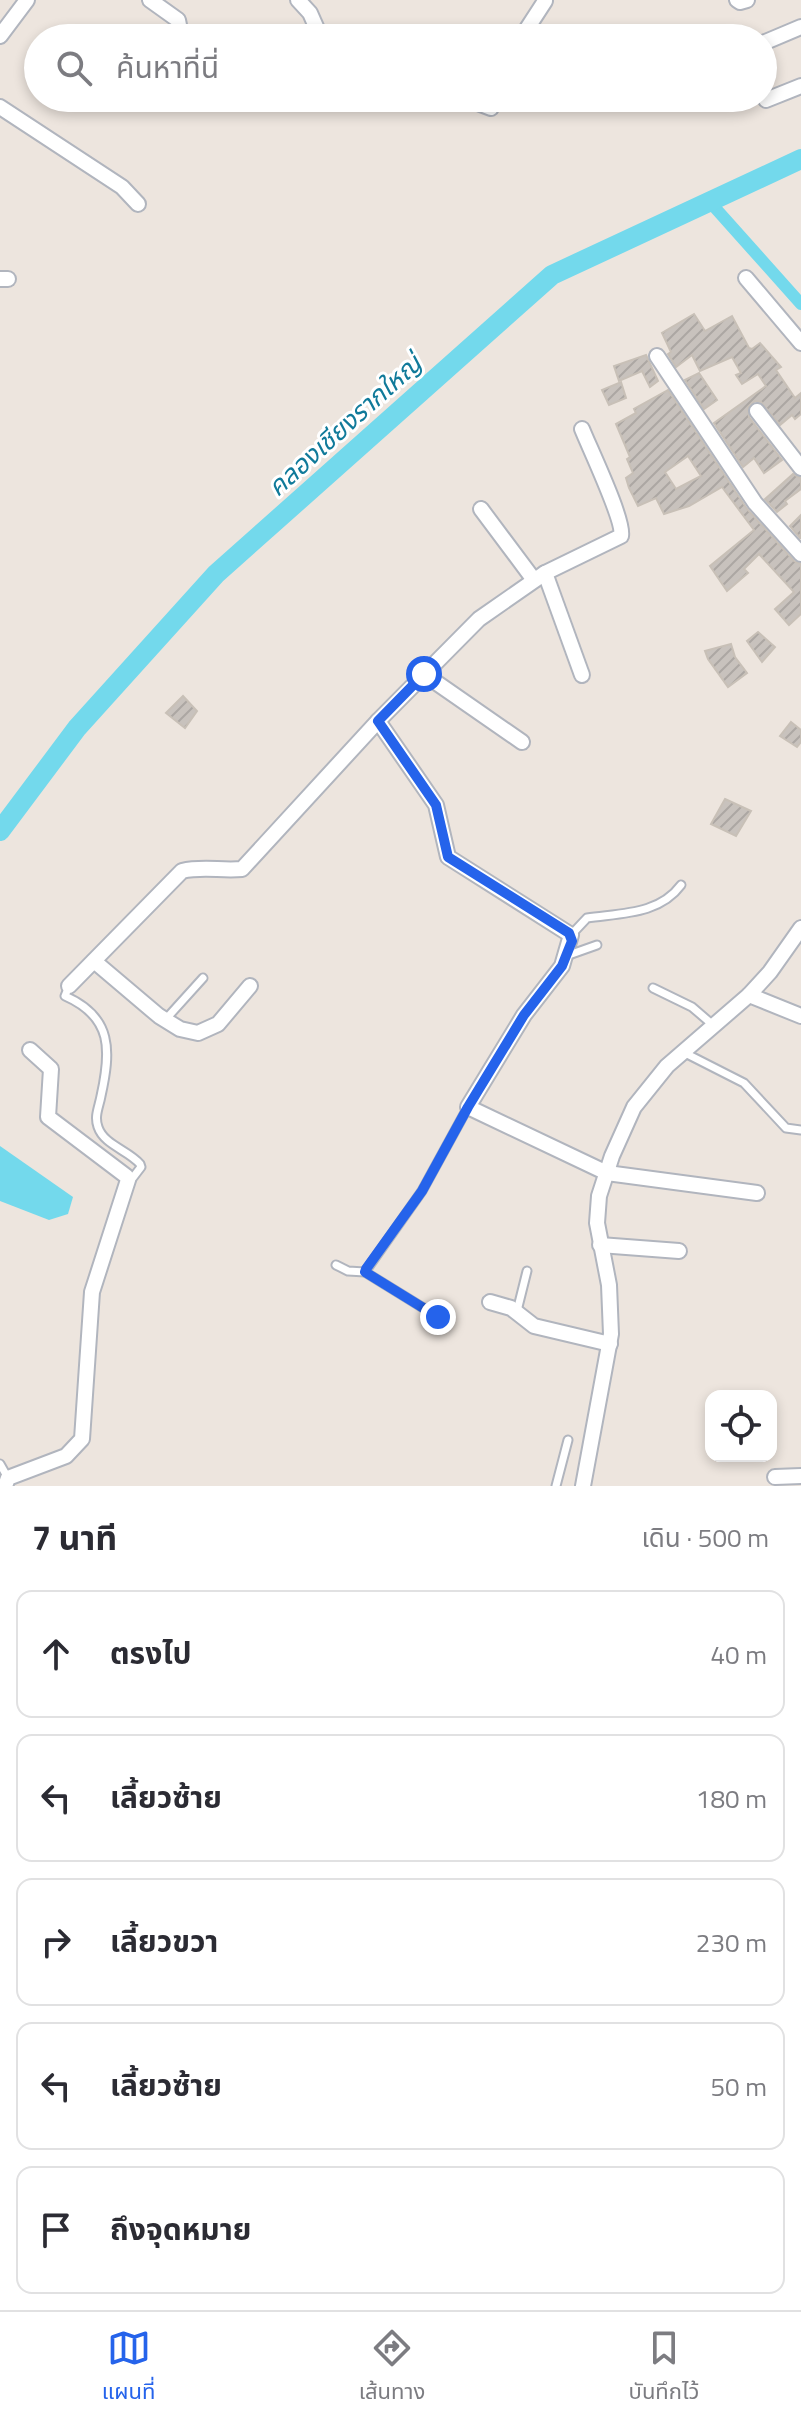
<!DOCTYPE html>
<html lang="th">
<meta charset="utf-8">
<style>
:root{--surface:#fff;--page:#f7f7f7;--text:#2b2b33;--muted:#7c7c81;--line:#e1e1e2;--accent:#2563eb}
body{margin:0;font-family:"Titillium Web","Noto Sans Thai",sans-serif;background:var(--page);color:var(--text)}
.controls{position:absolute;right:24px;bottom:24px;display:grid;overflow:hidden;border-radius:16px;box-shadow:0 4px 12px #0003}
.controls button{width:72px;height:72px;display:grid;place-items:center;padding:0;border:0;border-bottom:2px solid var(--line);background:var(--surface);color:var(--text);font:40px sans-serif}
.stop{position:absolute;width:24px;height:24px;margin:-18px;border:6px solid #2563eb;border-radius:50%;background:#fff}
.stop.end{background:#2563eb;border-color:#fff;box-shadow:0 2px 8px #0008}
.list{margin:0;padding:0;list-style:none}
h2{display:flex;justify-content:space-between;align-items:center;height:104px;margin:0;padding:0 32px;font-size:34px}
h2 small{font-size:26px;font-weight:400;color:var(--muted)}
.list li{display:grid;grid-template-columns:52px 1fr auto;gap:24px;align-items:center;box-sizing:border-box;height:128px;margin:0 16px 16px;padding:0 16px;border:2px solid var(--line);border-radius:16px}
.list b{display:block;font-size:30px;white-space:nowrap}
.list em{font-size:26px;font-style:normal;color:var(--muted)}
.icon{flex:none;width:44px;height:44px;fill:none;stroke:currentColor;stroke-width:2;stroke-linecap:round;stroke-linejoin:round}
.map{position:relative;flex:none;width:801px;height:1486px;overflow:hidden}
.search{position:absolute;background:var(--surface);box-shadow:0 4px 12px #0003;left:24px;right:24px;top:24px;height:88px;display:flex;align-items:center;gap:20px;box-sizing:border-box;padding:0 28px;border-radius:44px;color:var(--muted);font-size:30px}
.sheet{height:824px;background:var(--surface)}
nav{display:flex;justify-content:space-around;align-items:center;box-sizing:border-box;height:112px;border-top:2px solid var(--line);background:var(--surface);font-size:22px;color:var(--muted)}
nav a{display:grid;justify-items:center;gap:4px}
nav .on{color:var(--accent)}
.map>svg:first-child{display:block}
.water{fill:#73d9ec}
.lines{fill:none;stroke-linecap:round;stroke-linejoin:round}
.canal{stroke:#73d9ec;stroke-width:12}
.river{stroke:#73d9ec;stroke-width:20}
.building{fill:url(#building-hatch);stroke:#c8c0b7;stroke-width:2;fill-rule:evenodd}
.lane-casing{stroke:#b1b5be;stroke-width:11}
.street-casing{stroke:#b1b5be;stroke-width:18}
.lane{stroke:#fff;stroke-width:7}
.street{stroke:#fff;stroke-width:14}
.route{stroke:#2563eb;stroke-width:10}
.labels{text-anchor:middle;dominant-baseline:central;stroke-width:6;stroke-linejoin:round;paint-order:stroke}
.water-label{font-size:26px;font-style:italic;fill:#107a9a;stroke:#fff}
</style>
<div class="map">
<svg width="801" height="1486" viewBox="0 0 801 1486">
<defs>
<pattern id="building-hatch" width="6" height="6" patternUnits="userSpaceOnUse" patternTransform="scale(2)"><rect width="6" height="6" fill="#c8c2bd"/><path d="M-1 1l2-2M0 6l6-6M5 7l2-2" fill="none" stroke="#aca7a3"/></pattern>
</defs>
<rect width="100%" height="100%" fill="#ede5de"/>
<polygon class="water" points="0,1146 73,1197 68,1214 49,1220 0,1201"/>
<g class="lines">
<polyline class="canal" points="709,201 801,304"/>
<polyline class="river" points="0,831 77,728 216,574 552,275 801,159"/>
</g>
<g class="building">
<polygon points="694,314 705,331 732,316 749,348 752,349 760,343 781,367 776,370 795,398 801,393 801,414 795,419 792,415 780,425 761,402 755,401 748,407 749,417 782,460 764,473 754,458 743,467 714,423 766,386 758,374 742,384 736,375 741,373 732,357 700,371 692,355 676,367 668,354 671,352 662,333"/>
<polygon points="646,355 658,381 650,387 642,371 619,381 614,366"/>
<polygon points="699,373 717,400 704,409 685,380"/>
<polygon points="621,382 626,398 609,405 602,390"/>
<path d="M668 390 747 509 794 561 801 564V614L789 625 775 609 794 592 759 554 744 569 748 573 727 591 710 566 754 530 722 487 689 506 664 514 656 498 638 506 629 488 626 478 633 473 627 459 630 457 616 424 636 413 634 409ZM688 456 701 476 676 489 665 472Z"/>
<polygon points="793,474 801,478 801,489 785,501 787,504 777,512 765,499"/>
<polygon points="801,515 801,538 800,538 790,526"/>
<polygon points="758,632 775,647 762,662 747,641"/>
<polygon points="731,644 735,657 747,673 728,687 708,659 705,651"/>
<polygon points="183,696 197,711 185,728 166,713"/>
<polygon points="791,722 801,730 801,742 797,747 780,736"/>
<polygon points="725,799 751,811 736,836 711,824"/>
</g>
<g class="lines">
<defs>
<g id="lane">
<path d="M571 935 587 918C620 913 659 915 681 885"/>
<polyline points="566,956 597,945"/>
<path d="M69 986 65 996C113 1017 111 1051 101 1096 99 1107 94 1116 98 1127 104 1145 128 1150 140 1164L141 1167 128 1184"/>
<polyline points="653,988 692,1007 713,1025"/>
<polyline points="165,1020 203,978"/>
<polyline points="683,1052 744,1083 786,1128 801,1130"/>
<polyline points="336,1265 348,1271 365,1272"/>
<polyline points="517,1311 527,1271"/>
<polyline points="438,1317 365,1272 422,1191 468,1107"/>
<polyline points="0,1464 8,1478"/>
<polyline points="556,1486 568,1440"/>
</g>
<g id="street">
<polyline points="150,0 178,20 180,30 177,38"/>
<polyline points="298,0 310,13 321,38"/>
<polyline points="737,0 740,2 747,0"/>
<polyline points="0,36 27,0"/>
<polyline points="521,38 545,1"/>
<polyline points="763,43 801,27"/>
<polyline points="763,93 766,100 801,86"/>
<polyline points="465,98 491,108"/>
<polyline points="0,107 122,187 138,204"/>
<polyline points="746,278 801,343"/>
<polyline points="0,279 8,279"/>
<polyline points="657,356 755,503 801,554"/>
<polyline points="757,411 801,468"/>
<polyline points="481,509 534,580"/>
<polyline points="545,573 582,675"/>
<polyline points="424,674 522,742"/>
<polyline points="378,721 436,805 448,857 571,935 562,966 524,1015 468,1107 607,1173 757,1193"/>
<polyline points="94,961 159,1016 180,1029 198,1033 218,1024 250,986"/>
<path d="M69 986 182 871C203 866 221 871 242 869L378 721 479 619 545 573 621 536C625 522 590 449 582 429"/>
<polyline points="749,995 801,1016"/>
<polyline points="600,1245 679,1251"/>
<polyline points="490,1302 511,1308 534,1326 610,1344"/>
<polyline points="775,1477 801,1476"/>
<polyline points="5,1486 8,1478 66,1456 82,1439 92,1292 128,1180 126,1176 48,1117 51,1069 30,1050"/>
<polyline points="583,1486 611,1334 609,1285 597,1223 599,1196 612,1156 634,1107 667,1066 749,995 770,972 801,928"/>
</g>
</defs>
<use href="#lane" class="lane-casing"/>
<use href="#street" class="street-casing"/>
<use href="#lane" class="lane"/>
<use href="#street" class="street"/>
</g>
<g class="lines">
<polyline class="route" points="424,674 378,721 436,805 448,857 569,933 572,941 562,966 524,1015 468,1107 422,1191 366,1269 365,1272 438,1317"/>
</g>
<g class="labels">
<g class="water-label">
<text transform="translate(344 425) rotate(-42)">คลองเชียงรากใหญ่</text>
</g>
</g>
</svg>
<div class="controls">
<button><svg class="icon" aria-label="locate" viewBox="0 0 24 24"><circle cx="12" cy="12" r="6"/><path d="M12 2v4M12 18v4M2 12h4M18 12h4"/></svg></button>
</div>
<div class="stop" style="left:424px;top:674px"></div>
<div class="stop end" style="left:438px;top:1317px"></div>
<div class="search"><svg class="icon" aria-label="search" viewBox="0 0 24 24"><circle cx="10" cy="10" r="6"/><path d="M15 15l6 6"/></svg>ค้นหาที่นี่</div>
</div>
<section class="sheet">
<h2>7 นาที<small>เดิน · 500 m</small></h2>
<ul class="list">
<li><svg class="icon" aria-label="ahead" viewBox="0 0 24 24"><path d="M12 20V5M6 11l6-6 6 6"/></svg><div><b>ตรงไป</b></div><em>40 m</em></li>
<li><svg class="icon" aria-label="left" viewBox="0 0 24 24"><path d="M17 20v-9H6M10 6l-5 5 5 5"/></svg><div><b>เลี้ยวซ้าย</b></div><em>180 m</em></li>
<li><svg class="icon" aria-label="right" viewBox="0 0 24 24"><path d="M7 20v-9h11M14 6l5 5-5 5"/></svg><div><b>เลี้ยวขวา</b></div><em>230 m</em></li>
<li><svg class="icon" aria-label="left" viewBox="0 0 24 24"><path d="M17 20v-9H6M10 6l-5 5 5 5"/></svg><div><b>เลี้ยวซ้าย</b></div><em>50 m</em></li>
<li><svg class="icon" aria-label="arrive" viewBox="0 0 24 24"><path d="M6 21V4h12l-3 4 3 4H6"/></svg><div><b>ถึงจุดหมาย</b></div></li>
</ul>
</section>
<nav>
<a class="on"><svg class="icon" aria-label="map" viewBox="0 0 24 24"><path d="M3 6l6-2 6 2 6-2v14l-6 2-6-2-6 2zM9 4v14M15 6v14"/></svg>แผนที่</a>
<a><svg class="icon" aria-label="directions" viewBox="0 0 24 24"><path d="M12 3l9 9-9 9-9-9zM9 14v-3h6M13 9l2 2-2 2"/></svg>เส้นทาง</a>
<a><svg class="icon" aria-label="saved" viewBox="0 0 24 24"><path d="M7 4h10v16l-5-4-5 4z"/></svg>บันทึกไว้</a>
</nav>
